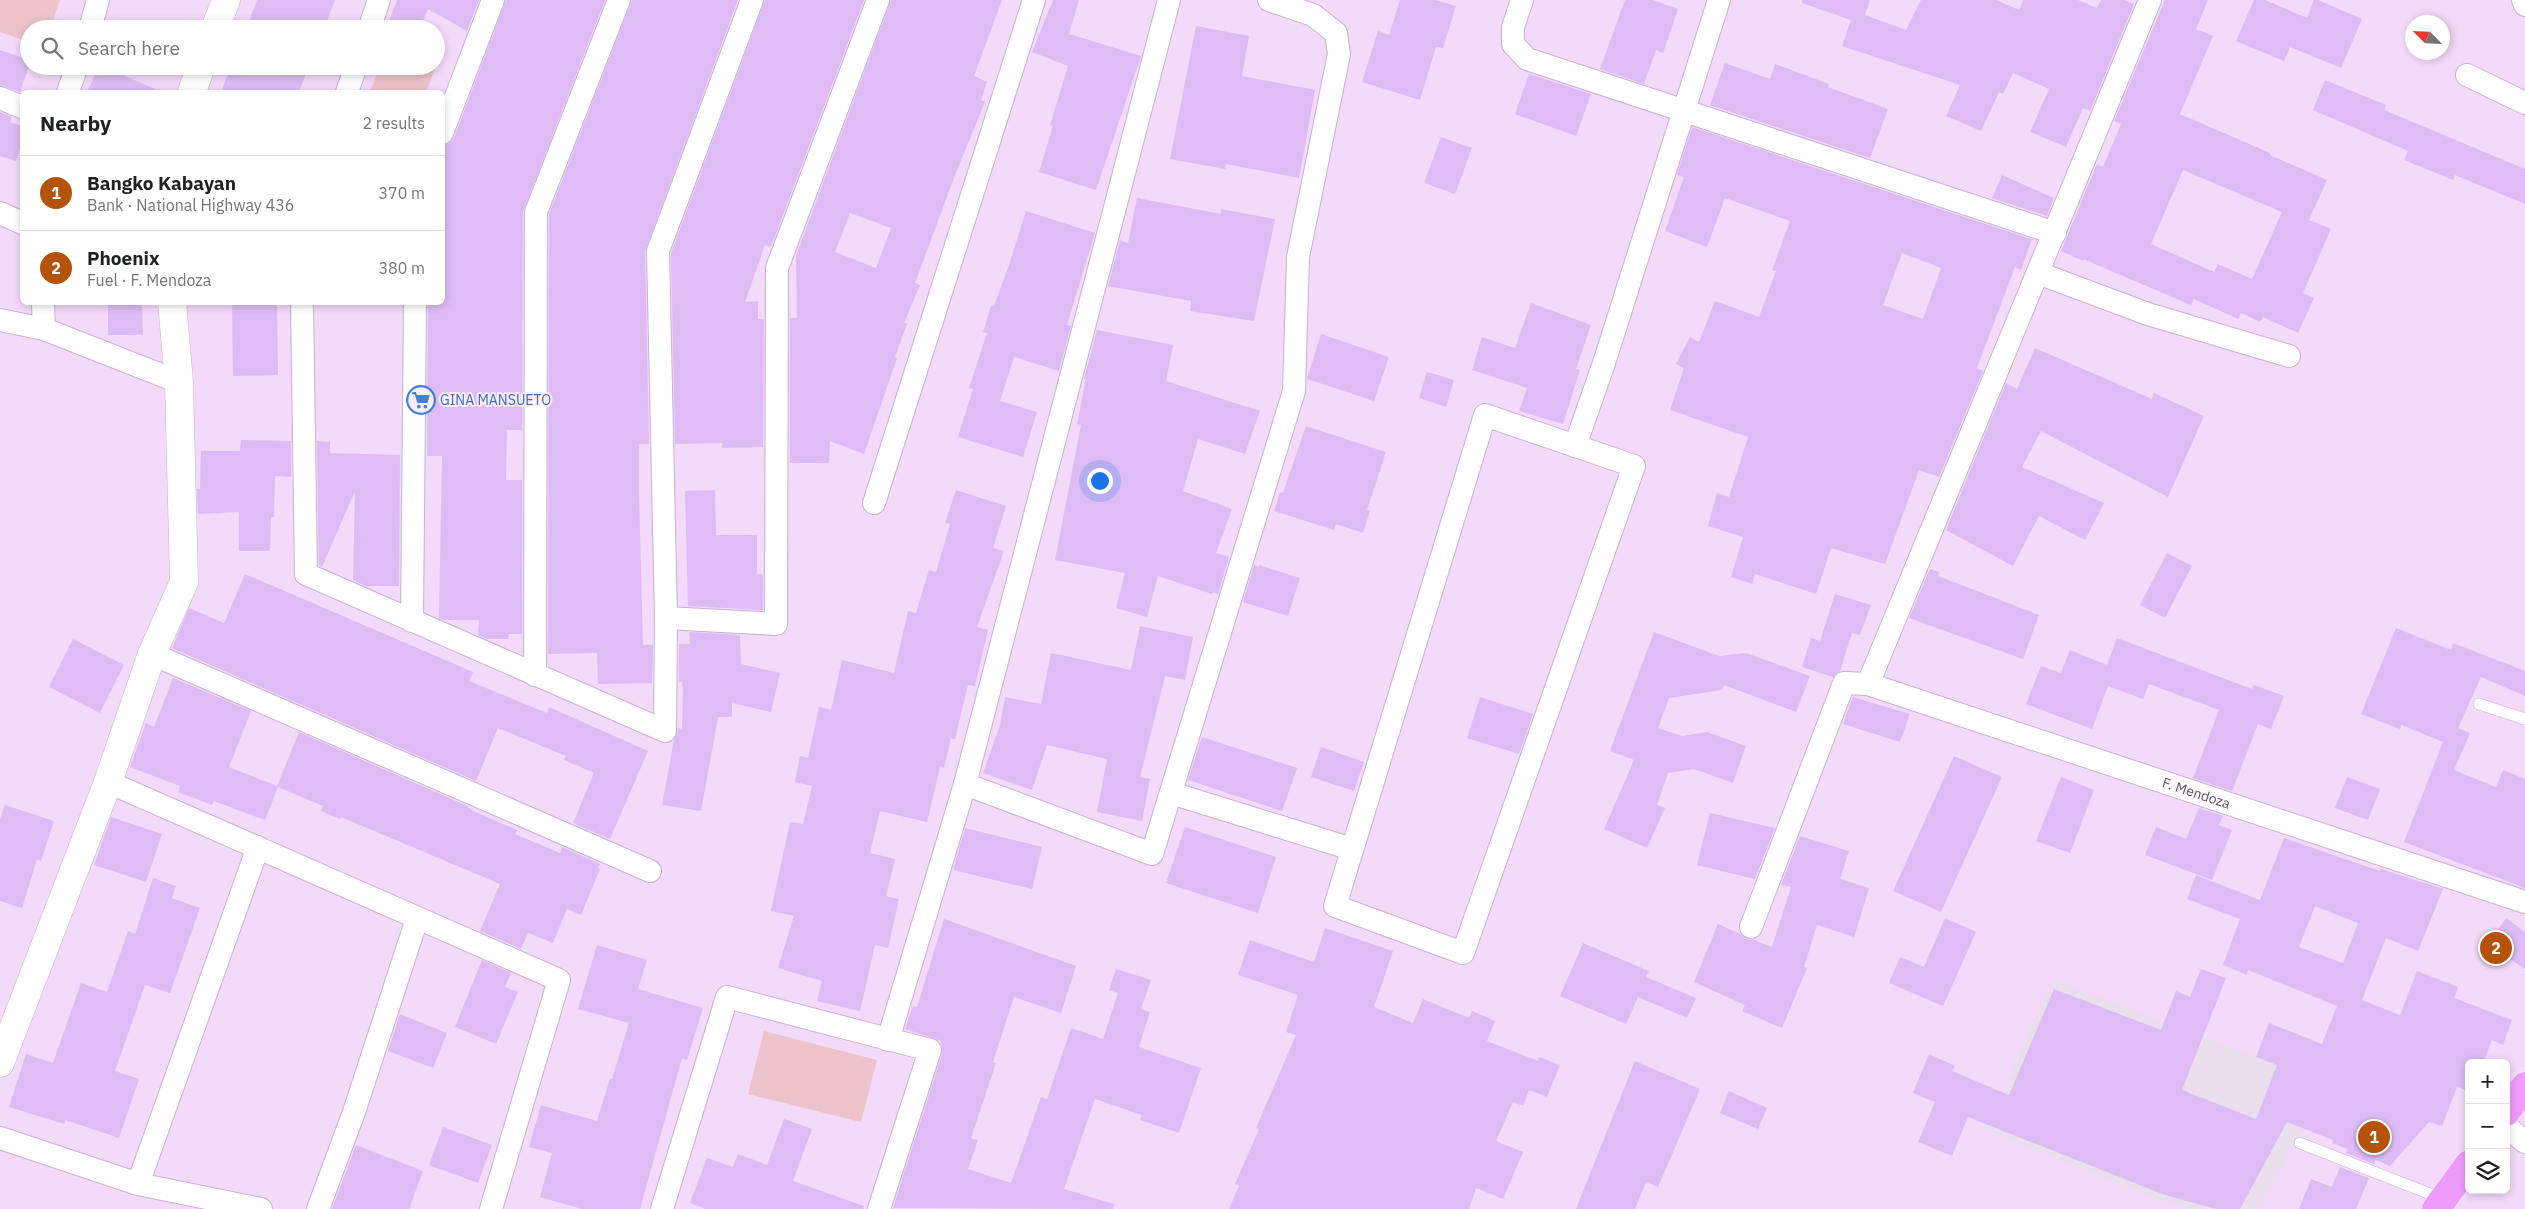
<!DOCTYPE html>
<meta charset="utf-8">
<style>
:root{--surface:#fff;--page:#f6f6f6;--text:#202124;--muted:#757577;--line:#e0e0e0;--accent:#b45309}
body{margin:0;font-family:"IBM Plex Sans",sans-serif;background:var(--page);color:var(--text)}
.controls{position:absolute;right:15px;bottom:15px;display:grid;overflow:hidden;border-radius:8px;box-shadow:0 2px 8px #0003}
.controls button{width:45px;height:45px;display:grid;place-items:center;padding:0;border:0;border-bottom:1px solid var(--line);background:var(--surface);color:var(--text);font:25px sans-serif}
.compass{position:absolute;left:2405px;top:15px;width:45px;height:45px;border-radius:50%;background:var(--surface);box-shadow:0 2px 8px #0003;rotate:294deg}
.you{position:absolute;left:1099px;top:480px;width:18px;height:18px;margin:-12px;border:4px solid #fff;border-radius:50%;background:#1a73e8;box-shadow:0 0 0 8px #1a73e833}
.badge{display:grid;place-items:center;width:32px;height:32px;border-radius:50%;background:var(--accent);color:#fff;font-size:16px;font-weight:700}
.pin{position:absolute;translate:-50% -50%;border:2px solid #fff;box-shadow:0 1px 5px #0006}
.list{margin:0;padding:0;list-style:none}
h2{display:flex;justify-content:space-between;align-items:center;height:65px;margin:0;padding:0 20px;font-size:21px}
h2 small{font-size:16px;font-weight:400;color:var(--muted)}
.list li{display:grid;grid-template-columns:32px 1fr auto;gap:15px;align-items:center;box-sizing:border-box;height:75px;padding:0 20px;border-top:1px solid var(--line)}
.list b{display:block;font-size:19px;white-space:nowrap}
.list p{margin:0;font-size:16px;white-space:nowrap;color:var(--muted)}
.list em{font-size:16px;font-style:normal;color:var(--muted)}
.icon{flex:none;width:28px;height:28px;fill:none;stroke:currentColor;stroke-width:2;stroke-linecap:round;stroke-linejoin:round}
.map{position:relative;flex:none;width:2525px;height:1209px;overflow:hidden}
.search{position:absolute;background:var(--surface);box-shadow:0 2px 8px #0003;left:20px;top:20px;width:425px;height:55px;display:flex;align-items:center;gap:12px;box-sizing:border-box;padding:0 18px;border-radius:28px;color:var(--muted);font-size:19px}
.panel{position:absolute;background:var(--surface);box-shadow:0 2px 8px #0003;left:20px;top:90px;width:425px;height:215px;border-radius:8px}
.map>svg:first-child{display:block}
.residential{fill:#f3d9fa;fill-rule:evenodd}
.industrial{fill:#e9dfed}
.green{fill:#ecc3ca}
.building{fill:#debbf4;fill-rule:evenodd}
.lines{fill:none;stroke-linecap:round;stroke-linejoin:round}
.lane-casing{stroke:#c9b0d4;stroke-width:12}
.street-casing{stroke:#c9b0d4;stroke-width:24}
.secondary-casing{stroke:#ccafd9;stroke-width:29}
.primary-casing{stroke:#fff;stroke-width:29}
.lane{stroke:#fff;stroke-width:11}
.street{stroke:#fff;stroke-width:22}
.secondary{stroke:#fff;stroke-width:28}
.primary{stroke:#ef9bfe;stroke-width:28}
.labels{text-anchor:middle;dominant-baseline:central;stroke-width:4;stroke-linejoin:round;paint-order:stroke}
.shop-label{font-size:14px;fill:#366cbe;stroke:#fcecff;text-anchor:start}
.street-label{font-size:14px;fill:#644977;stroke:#fcecff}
</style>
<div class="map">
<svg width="2525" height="1209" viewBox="0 0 2525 1209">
<rect width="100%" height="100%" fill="#f9e5fd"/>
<path class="residential" d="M0 0H2525V1209H0ZM2412 22H2442V52H2412ZM29 29H436V66H29ZM22 92H442V302H22ZM2469 1063H2506V1190H2469Z"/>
<polygon class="industrial" points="2053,980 2330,1086 2256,1209 2193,1209 2157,1199 1986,1129"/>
<g class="green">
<polygon points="0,0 60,0 50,29 29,29 29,42 0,32"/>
<polygon points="380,66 428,66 435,69 426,92 370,92"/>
<polygon points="764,1031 877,1060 861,1122 748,1094"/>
</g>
<g class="building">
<polygon points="257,0 335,0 324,29 246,29"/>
<polygon points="397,0 479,0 467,31 428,9 420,29 386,29"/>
<polygon points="506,0 605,0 523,212 522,430 507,430 506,480 522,480 522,634 509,634 508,639 487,639 478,635 479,620 444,620 439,618 442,456 427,456 428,302 442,302 442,146 450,143 454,138"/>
<polygon points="632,0 738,0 645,251 649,444 639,444 639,494 643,645 653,645 652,683 598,684 597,653 548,654 549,214"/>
<polygon points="765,0 864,0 771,247 765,245 745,302 758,301 758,319 764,319 763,447 722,448 722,443 675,444 671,253"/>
<path d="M891 0H1002L974 76 987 82 981 100 985 102 955 175 915 283 920 285 904 323 907 324 895 357 897 358 864 454 830 441 829 463H790V318H797L796 256ZM850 213 891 228 876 268 835 252Z"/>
<polygon points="1053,0 1079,0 1069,34 1141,56 1096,190 1039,172 1053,126 1050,125 1068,66 1032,52"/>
<polygon points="1400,0 1435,0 1456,6 1443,48 1436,47 1420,100 1362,82 1378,31 1389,35"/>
<polygon points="1625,0 1653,0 1678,9 1663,53 1656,50 1644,84 1600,69"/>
<polygon points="1802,0 1870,0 1865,15 1906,30 1921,0 1996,0 2019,10 2023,0 2078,0 2097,8 2101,0 2125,0 2134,4 2090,111 2083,108 2066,147 2030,132 2049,89 2013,73 2003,94 1999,92 1981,131 1946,116 1960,85 1842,46 1851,20 1802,3"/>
<path d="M2165 0H2208L2196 29 2213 36 2180 114 2270 153V155L2327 180 2309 220 2331 229 2303 293 2314 298 2298 333 2263 317 2260 322 2241 313 2238 319 2194 299 2191 305 2083 259V261L2061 251 2097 164 2103 167 2121 124 2114 121ZM2183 170 2282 212 2252 279 2218 264 2214 272 2151 244Z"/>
<polygon points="2254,0 2265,0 2307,18 2314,0 2318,0 2362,19 2341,68 2290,47 2284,61 2236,41"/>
<polygon points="1196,26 1249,36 1242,76 1315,90 1299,178 1226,164 1225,169 1170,159"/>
<polygon points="0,50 29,60 29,66 20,92 0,85"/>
<polygon points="1725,63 1770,79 1775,64 1829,84 1828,87 1888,109 1870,158 1710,105"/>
<polygon points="99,66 102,66 162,92 87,92"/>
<polygon points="231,66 309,66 299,92 221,92"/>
<polygon points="1529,74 1591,94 1576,136 1515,114"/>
<polygon points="2325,80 2386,105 2384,110 2525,169 2525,204 2455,175 2453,180 2404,160 2408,151 2313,110"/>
<polygon points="0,112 12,117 10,122 22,126 22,142 16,161 0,156"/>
<path d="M1692 127 2037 241 2032 239 2021 270 2015 267 1977 368 1983 371 1939 477 1919 470 1885 564 1831 548 1816 594 1755 574 1752 584 1731 577 1743 537 1708 526 1717 493 1729 497 1748 437 1670 410 1684 368 1676 364 1690 337 1699 342 1715 301 1759 317 1776 271 1772 270 1790 221 1725 198 1707 247 1665 231 1684 177 1677 175ZM1902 253 1941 268 1923 319 1883 305Z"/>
<polygon points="1441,137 1472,148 1455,194 1424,183"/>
<polygon points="2002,175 2054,198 2047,216 1992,198"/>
<polygon points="1137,198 1221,214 1221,209 1275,219 1254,321 1190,311 1191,301 1108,286 1120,240 1128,243"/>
<polygon points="1026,211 1095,233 1067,325 1071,326 1059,371 1014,357 1000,401 1037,412 1023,457 958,437 973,389 969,388 987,333 983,332 991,306 994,306 1009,265"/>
<polygon points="108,302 142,302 143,335 108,335"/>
<polygon points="232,302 277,302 278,375 233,376"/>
<polygon points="1531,303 1591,325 1576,369 1580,370 1563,424 1519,411 1527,388 1472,370 1482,337 1515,348"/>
<polygon points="1097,330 1173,345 1166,381 1260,411 1245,454 1198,439 1183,491 1232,509 1216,553 1229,557 1218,594 1213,592 1212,594 1158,576 1147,617 1116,608 1125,573 1055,560 1081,425 1077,424 1086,379 1084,379"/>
<polygon points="1321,334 1389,357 1374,401 1307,379"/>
<polygon points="2035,348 2152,399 2154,393 2204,416 2168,497 2041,431 2022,467 2104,503 2085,540 2039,516 2013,566 1946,530 2006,383 2017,389"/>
<polygon points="1427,372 1454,380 1446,407 1419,398"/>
<polygon points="1306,426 1386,452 1367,510 1370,511 1363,533 1336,524 1334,530 1274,511 1280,492 1283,493"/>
<polygon points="241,440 291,441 291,477 275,476 274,517 271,517 270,551 239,551 239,512 198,514 197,489 200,489 201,451 240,451"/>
<polygon points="317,441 330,442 330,453 400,455 399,586 366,586 353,580 355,491 322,567 319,565"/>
<polygon points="715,490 716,535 757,535 757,574 763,574 763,610 688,606 685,491"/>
<polygon points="956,490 1006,506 993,548 1004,551 977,627 988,630 975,686 968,685 955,739 951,738 944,768 940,767 927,822 880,811 870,853 895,859 886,896 899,899 888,948 875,945 860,1011 817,1001 822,981 778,968 794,916 771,911 790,822 803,824 812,786 795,782 800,756 808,758 819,707 831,710 842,660 894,673 908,611 916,613 929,570 936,572 950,524 945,523"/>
<polygon points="2167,553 2192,566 2165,618 2140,605"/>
<polygon points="1254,565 1259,567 1259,565 1300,578 1288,616 1243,602"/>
<polygon points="1930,569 1939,572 1938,576 2039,615 2023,659 1909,618"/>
<polygon points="245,574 473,672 469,681 547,713 549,707 648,751 610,839 573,823 594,773 564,760 566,756 498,728 476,781 172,648 189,608 224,623"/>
<polygon points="1835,594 1871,605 1860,635 1852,633 1840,671 1833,677 1802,667 1811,638 1820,641"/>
<polygon points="1140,626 1193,637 1185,680 1165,676 1140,777 1150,779 1142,821 1097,812 1107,759 1047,745 1032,790 983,773 1000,725 1005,697 1041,704 1051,653 1131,670"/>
<polygon points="2396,628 2451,650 2453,643 2525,671 2525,696 2481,677 2458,728 2470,733 2454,770 2496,787 2503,770 2525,779 2525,888 2404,842 2443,742 2402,725 2400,729 2361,714"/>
<polygon points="689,632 740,635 741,664 780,673 771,712 732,703 732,717 718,717 701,811 662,805 674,740 678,728 682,729 683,690 682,682 679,682 679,644 690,644"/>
<polygon points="1654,632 1719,656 1746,653 1810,676 1796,712 1724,685 1722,690 1669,698 1658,728 1682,736 1707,732 1746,746 1733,783 1694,769 1668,773 1657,805 1665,808 1647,848 1604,829 1634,760 1610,751"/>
<polygon points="2117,638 2252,689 2254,685 2284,696 2271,729 2258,724 2232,791 2193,778 2219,710 2149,684 2143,699 2108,686 2092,729 2026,704 2041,666 2061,673 2070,650 2107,665"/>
<polygon points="73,639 124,665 100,713 49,687"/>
<polygon points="173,678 251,711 229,767 277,786 299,732 465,805 473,811 517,830 515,834 560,853 562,847 600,864 598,868 600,869 581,915 567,909 553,943 528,933 521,949 480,931 500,884 341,817 340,819 321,811 323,806 278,787 265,820 214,801 212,805 178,792 180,786 130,767 146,723 154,727"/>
<polygon points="1480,697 1533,714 1519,754 1467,738"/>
<polygon points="1853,697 1910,714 1900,742 1843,724"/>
<polygon points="1202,737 1297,768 1282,811 1188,780"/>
<polygon points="1321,747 1364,762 1354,791 1311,777"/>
<polygon points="1954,756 2002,777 1941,912 1893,891"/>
<polygon points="2061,777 2094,790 2070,853 2036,841"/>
<polygon points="2347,777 2380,789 2368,820 2335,808"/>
<polygon points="5,805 54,821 41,861 37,859 22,908 0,901 0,819"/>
<polygon points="2199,808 2223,816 2219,825 2232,830 2212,880 2145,855 2156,827 2186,839"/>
<polygon points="1710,813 1775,828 1755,879 1697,865"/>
<polygon points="111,817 162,834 146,882 94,865"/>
<polygon points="1185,827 1276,857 1258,913 1166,883"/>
<polygon points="965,828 1042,847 1032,889 953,870"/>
<polygon points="1800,836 1849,851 1840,879 1869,888 1854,937 1817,925 1804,967 1807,968 1782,1028 1742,1011 1745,1005 1694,982 1718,924 1740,934 1746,939 1754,940 1772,947 1791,887 1781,885"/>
<path d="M2284 838 2380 871 2381 869 2443 889 2418 951 2386 938 2362 1000 2400 1015 2417 971 2458 987 2454 998 2512 1020 2503 1045 2492 1040 2483 1063H2469V1091L2457 1087 2442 1126 2429 1122 2390 1166 2376 1160 2374 1164 2346 1153 2347 1149 2332 1143 2333 1140 2287 1122 2240 1209H2216L2165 1195 1968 1117 1952 1156 1918 1142 1935 1102 1913 1093 1929 1054 1955 1066 1952 1071 2009 1095 2054 989 2161 1030 2176 991 2190 997 2201 969 2226 978 2182 1090 2256 1119 2277 1065 2256 1057 2269 1023 2322 1044 2337 1006 2248 970 2247 975 2223 965 2240 919 2187 899 2196 875 2260 900ZM2315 906 2358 923 2343 963 2299 947Z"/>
<polygon points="153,878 176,886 172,898 200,908 170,993 145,985 115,1071 139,1079 119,1138 65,1120 64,1124 9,1107 26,1054 53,1063 81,983 107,992 128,931 135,934"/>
<polygon points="1945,918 1976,932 1943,1006 1889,983 1900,957 1924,967"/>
<polygon points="2506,918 2525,932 2525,969 2488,944"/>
<polygon points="944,919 1076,966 1061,1013 1014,997 993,1062 996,1063 971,1138 978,1140 968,1169 1011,1183 1041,1097 1047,1099 1071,1028 1103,1039 1118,993 1109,990 1116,969 1151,980 1141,1009 1150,1012 1139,1047 1201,1068 1179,1133 1140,1120 1142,1115 1095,1099 1064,1189 1114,1204 1113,1209 893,1208 942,1054 941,1041 905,1029 913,1006 917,1007"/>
<polygon points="1325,928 1393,951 1374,1007 1413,1023 1423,999 1469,1018 1472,1011 1495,1021 1487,1041 1538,1061 1539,1057 1560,1065 1547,1097 1529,1090 1523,1106 1513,1102 1496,1141 1523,1152 1503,1199 1476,1188 1469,1209 1229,1209 1239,1186 1235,1184 1259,1129 1256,1128 1296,1035 1286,1032 1298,995 1238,975 1250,940 1314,962"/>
<polygon points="1583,943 1649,971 1646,977 1696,998 1687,1018 1638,997 1626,1024 1560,996"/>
<polygon points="597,945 647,960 638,989 703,1008 687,1060 682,1058 640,1209 582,1209 540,1197 552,1153 529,1147 541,1105 597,1121 610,1079 612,1079 629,1023 578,1009"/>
<polygon points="482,960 511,973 505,987 518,992 496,1044 455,1027"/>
<polygon points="400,1014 447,1033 433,1068 388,1051"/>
<polygon points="1635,1061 1700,1089 1658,1187 1646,1182 1635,1209 1576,1209"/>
<polygon points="1729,1091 1767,1108 1758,1129 1720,1113"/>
<polygon points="784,1119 812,1129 793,1181 864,1206 863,1209 706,1209 690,1203 707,1158 733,1167 738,1154 767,1165"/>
<polygon points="443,1127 492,1145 478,1183 429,1165"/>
<polygon points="356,1145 423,1171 409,1209 332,1209"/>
<polygon points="2340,1167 2369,1178 2356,1209 2299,1209 2311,1179 2332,1187"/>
</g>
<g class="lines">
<defs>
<g id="lane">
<polyline points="2479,704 2525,719"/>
<polyline points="2300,1143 2443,1199"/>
</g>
<g id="street">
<polyline points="1522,0 1513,27 1513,44 1527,59 2055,233"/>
<polyline points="2523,0 2525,5"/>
<polyline points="90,29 98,0"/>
<polyline points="369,29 379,0"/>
<polyline points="2467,75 2525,103"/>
<polyline points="68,92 77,66"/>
<polyline points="347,92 356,66"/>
<polyline points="0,98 22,107"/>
<polyline points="442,133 493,0"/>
<polyline points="0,213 22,223"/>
<polyline points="2038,273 2148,314 2289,356"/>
<polyline points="43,302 44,329"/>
<polyline points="302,302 306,574 665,731 666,618 658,251 752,0"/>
<polyline points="0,320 44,329 179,382"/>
<polygon points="1485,415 1634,466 1463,953 1335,906"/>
<polyline points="1575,446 1604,363 1719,0"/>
<polyline points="874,503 1034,0"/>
<polyline points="666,618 776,624 777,268 878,0"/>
<polyline points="412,621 415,302"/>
<polyline points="152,654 650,871"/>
<polyline points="535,675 536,212 619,0"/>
<path id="s1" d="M1868 684 2525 902"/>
<polyline points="108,782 559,980 491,1209"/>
<polyline points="965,784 1152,854 1294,391 1298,257 1339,54 1336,33 1313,15 1269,0"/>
<polyline points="1171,793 1352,849"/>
<polyline points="258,847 138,1184 261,1209"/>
<polyline points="1751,927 1844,683 1868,684 2150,0"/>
<polyline points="888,1040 965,784 1169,0"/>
<polyline points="2506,1126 2525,1142"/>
<polyline points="0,1138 138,1184"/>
<polyline points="318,1209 354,1112 417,919"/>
<polyline points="662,1209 727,997 930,1050 879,1209"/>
</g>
<g id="secondary">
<polyline points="215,29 226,0"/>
<polyline points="192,92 201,66"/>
<polyline points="0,1063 108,782 152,654 184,582 179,382 172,302"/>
</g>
<g id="primary">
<polyline points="2506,1112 2525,1086"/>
<polyline points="2436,1209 2469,1164"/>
</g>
</defs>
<use href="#lane" class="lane-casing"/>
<use href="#street" class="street-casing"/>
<use href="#secondary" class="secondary-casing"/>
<use href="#primary" class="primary-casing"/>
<use href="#lane" class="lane"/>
<use href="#street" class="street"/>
<use href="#secondary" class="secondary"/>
<use href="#primary" class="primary"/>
</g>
<defs>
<symbol id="supermarket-ring" viewBox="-11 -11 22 22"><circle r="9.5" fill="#fcecff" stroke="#3f7fe0" stroke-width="1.5"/><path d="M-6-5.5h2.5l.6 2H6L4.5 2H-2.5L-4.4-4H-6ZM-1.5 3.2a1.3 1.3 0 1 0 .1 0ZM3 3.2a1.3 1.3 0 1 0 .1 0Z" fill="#3f7fe0"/></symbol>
</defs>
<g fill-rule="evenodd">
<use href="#supermarket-ring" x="405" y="384" width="32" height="32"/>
</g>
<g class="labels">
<g class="shop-label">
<text x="440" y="400">GINA MANSUETO</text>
</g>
<g class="street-label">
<text stroke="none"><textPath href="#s1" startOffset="346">F. Mendoza</textPath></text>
</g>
</g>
</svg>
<div class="controls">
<button>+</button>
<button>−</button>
<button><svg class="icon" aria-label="layers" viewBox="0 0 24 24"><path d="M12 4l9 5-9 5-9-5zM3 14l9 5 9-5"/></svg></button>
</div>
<svg class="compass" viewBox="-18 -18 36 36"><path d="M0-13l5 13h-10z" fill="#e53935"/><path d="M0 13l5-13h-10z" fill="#757577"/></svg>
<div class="you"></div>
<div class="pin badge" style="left:2374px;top:1137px">1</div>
<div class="pin badge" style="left:2496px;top:948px">2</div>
<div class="search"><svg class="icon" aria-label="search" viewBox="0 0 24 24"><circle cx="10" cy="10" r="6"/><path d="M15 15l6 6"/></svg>Search here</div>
<section class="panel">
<h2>Nearby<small>2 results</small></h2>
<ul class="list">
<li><span class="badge">1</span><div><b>Bangko Kabayan</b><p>Bank · National Highway 436</p></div><em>370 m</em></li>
<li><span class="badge">2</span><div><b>Phoenix</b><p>Fuel · F. Mendoza</p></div><em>380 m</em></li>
</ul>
</section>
</div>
